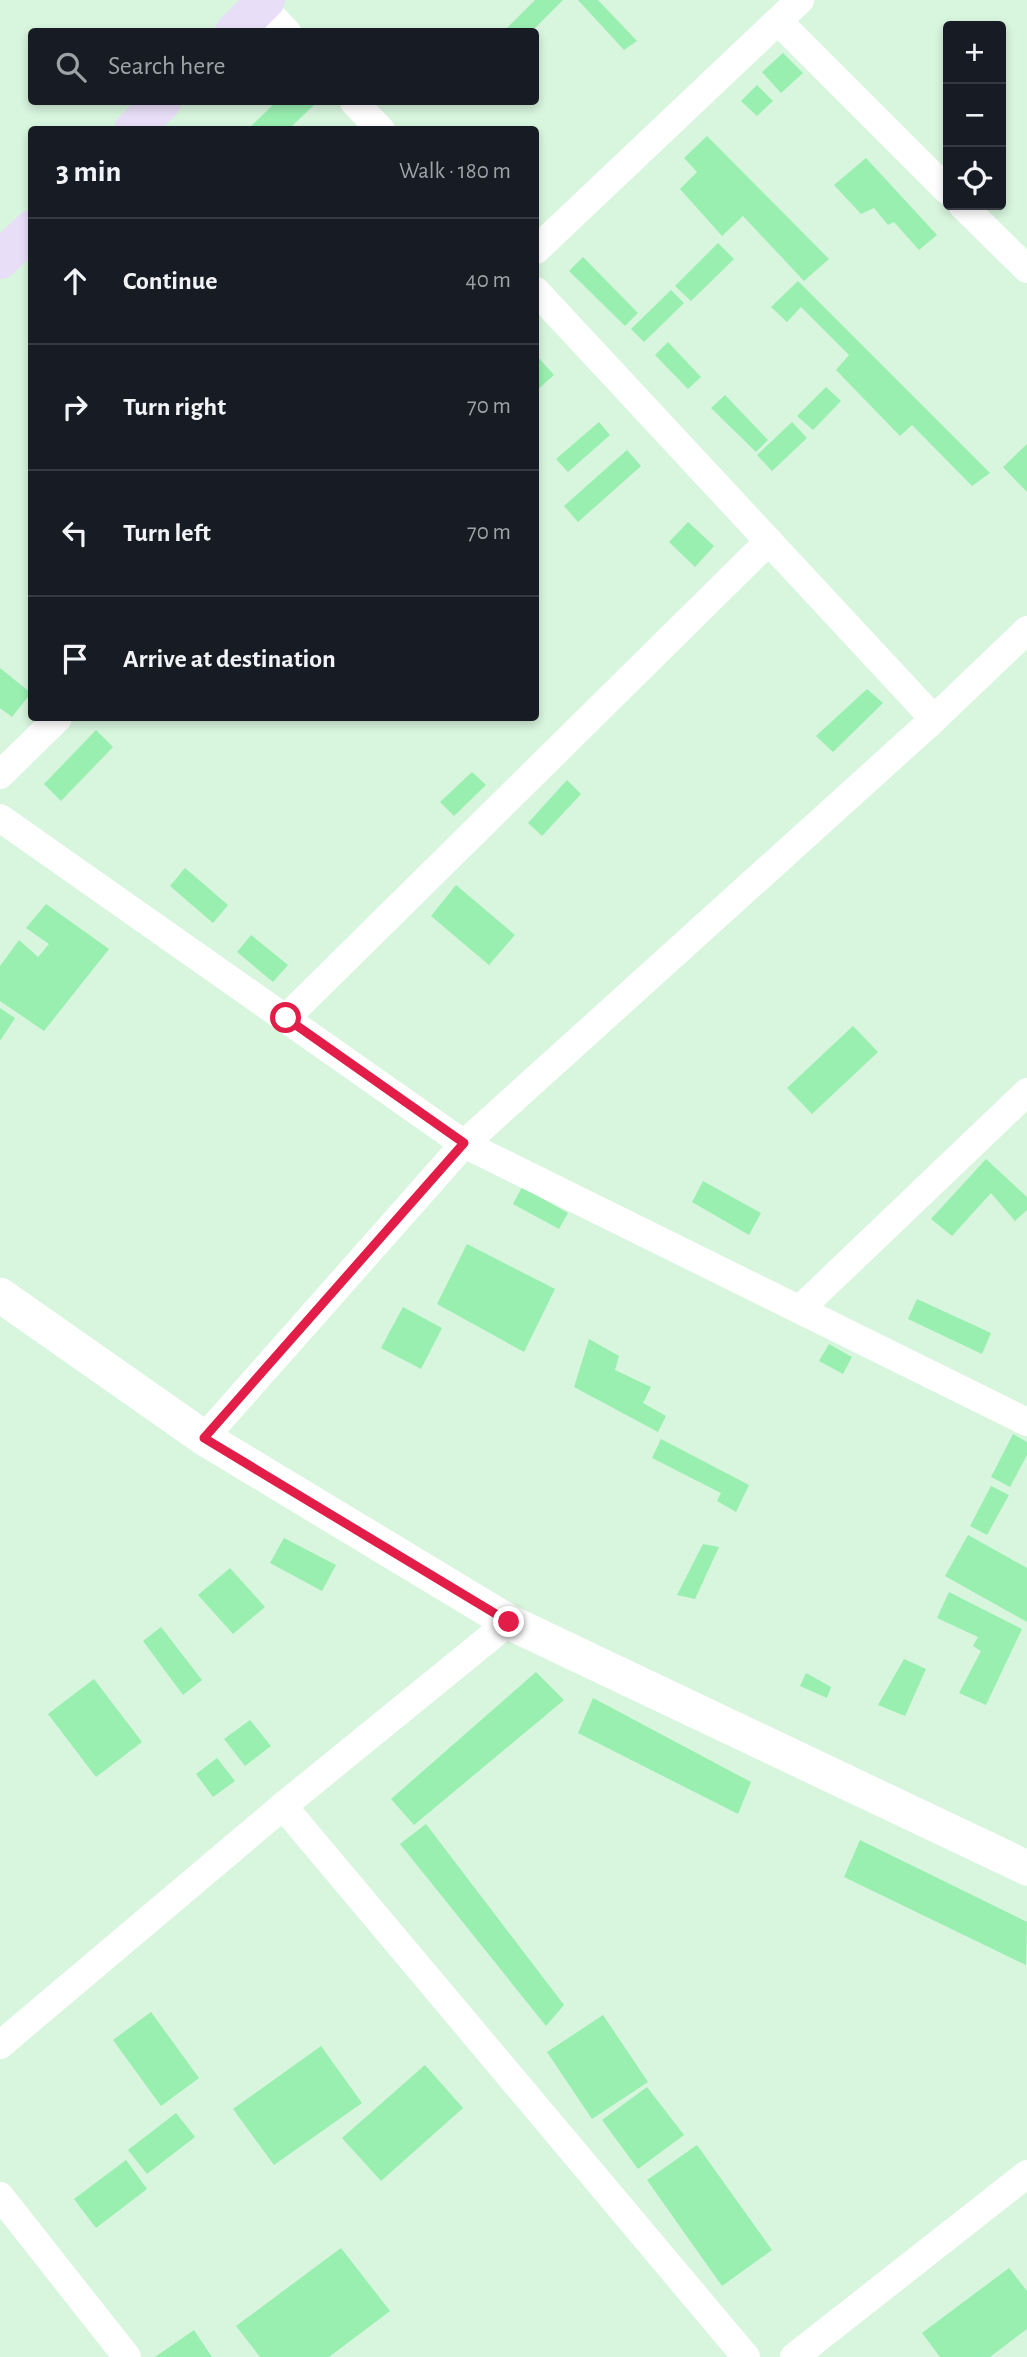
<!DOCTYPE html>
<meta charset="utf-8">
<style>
:root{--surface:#171b24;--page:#20242c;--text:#f1f3f6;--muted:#9ea1a6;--line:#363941}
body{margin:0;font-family:"Alegreya Sans",sans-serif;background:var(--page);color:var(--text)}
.controls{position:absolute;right:21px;top:21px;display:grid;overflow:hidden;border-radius:7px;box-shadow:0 4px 10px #0003}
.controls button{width:63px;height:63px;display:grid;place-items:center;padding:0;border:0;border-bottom:2px solid var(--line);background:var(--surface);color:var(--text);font:35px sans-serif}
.stop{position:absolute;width:21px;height:21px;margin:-16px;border:5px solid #e11d48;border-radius:50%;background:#fff}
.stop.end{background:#e11d48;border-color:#fff;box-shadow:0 2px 7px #0008}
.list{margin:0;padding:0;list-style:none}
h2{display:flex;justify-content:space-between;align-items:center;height:91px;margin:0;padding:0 28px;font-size:30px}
h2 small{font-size:23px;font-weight:400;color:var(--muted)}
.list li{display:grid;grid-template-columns:46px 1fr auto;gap:21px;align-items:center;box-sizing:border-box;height:126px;padding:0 28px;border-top:2px solid var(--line)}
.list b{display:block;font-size:26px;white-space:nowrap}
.list em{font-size:23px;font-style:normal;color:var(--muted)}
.icon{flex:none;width:38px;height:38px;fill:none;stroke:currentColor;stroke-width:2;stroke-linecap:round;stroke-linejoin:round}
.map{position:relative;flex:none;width:1027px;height:2357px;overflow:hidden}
.search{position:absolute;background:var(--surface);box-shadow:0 4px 10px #0003;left:28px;top:28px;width:511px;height:77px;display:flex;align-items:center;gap:18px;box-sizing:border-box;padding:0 24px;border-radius:7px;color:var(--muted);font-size:26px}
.panel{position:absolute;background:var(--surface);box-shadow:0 4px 10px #0003;left:28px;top:126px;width:511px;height:595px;border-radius:7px}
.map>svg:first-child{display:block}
.building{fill:#99efb0}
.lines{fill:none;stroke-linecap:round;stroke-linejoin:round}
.minor{stroke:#fff;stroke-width:28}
.tertiary{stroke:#fff;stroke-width:35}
.secondary{stroke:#e9def8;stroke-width:38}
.route{stroke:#e11d48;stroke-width:9}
</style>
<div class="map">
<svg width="1027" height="2357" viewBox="0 0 1027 2357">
<rect width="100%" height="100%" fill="#d8f5de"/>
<g class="building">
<polygon points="535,0 563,0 531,32 503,32"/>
<polygon points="578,0 598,0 637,41 624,50"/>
<polygon points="783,53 803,73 781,93 762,72"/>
<polygon points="757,85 773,101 757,116 741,101"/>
<polygon points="276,102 317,102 288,130 247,130"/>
<polygon points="707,136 829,259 804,281 743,216 722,236 680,189 697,172 684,158"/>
<polygon points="866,158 937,235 919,250 894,222 888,225 874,208 861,214 834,185"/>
<polygon points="718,243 734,259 691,301 675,286"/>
<polygon points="583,257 638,313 625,326 569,271"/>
<polygon points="798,281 990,473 972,486 912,425 900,436 836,370 849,355 801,307 787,322 771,307"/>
<polygon points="671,290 684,303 644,342 631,329"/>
<polygon points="668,342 701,377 688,389 655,355"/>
<polygon points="536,355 554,375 536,391"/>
<polygon points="826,387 841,401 813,430 797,416"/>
<polygon points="725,395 768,440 756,452 711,408"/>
<polygon points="599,422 610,435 568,472 556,459"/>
<polygon points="792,422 807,438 772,471 757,455"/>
<polygon points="1027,444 1027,492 1003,467"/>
<polygon points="627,450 641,466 578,522 564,506"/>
<polygon points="688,522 714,546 695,567 669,542"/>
<polygon points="0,668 31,693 12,717 0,708"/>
<polygon points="867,689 883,703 833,752 816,736"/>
<polygon points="96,730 113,747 61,801 44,784"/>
<polygon points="472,772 486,785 454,816 440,802"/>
<polygon points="567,780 581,794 542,836 528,823"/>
<polygon points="185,868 228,905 213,923 170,886"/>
<polygon points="456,885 515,935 489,965 431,916"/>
<polygon points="46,904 109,949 44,1031 0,1001 0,966 19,940 38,957 49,944 26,928"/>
<polygon points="251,935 288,965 273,982 237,952"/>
<polygon points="0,1008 15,1018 0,1041"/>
<polygon points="853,1026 878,1052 812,1114 787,1088"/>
<polygon points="986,1159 1027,1197 1027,1210 1015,1221 991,1193 952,1236 931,1219"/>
<polygon points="703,1181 761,1213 749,1235 692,1202"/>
<polygon points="522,1187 568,1213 559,1229 513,1204"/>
<polygon points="467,1244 555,1289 524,1352 437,1304"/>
<polygon points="917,1299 991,1333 982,1354 908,1319"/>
<polygon points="403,1307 442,1328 421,1369 381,1348"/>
<polygon points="589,1339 619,1356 615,1370 651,1387 643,1403 666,1416 658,1432 574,1387"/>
<polygon points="829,1344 852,1357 843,1374 819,1361"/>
<polygon points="1013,1434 1027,1442 1027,1455 1010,1487 991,1477"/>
<polygon points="661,1439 749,1485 736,1512 717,1501 721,1493 652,1458"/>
<polygon points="991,1486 1009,1495 987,1535 970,1526"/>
<polygon points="968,1535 1027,1568 1027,1622 945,1576"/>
<polygon points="284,1538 336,1565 322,1591 270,1563"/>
<polygon points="703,1544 719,1547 695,1599 677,1595"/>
<polygon points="230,1568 265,1607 233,1634 198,1595"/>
<polygon points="949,1592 1022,1629 986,1705 959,1693 981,1651 973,1646 978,1637 937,1618"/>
<polygon points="161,1627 202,1680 183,1695 143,1641"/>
<polygon points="904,1659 926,1669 905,1716 878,1705"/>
<polygon points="536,1672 564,1700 414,1825 391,1799"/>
<polygon points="806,1673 831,1687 827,1698 800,1686"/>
<polygon points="94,1679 142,1742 96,1777 48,1714"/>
<polygon points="593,1698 751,1782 738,1814 578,1733"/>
<polygon points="250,1720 271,1746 245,1766 224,1739"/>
<polygon points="217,1758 235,1781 213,1797 196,1774"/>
<polygon points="426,1824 564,2005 546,2026 400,1844"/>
<polygon points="860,1840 1027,1922 1026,1965 844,1877"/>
<polygon points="151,2012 199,2078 161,2106 113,2040"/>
<polygon points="603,2015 648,2082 592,2119 547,2052"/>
<polygon points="321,2046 362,2103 274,2165 233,2109"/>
<polygon points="425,2065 463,2108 381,2181 342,2138"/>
<polygon points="647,2087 684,2135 638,2169 602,2120"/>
<polygon points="176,2113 195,2137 147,2174 128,2150"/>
<polygon points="697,2145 772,2250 722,2286 647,2180"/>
<polygon points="126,2160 147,2189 96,2228 74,2199"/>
<polygon points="341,2248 390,2311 329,2357 260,2357 236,2326"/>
<polygon points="1009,2268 1027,2291 1027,2329 990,2357 940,2357 922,2333"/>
<polygon points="194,2330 212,2357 155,2357"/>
</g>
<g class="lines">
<g class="minor">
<polyline points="256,0 287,32"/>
<polyline points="778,21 948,191"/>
<polyline points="354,102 381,130"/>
<polyline points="962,205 1027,269"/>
<polyline points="536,250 800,0"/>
<polyline points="536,291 934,719"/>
<polyline points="0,775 58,718"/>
<polyline points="0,818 464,1144 1027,1422"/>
<polyline points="286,1018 769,541"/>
<polyline points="800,1309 1027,1092"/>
<polyline points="204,1438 464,1144 934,719 1027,630"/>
<polyline points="283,1806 746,2357"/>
<polyline points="0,2045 283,1806 509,1622"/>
<polyline points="0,2196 127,2357"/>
<polyline points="794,2357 1027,2174"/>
</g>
<polyline class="tertiary" points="0,1295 204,1438 509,1622 1027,1868"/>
<g class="secondary">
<polyline points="234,32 266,0"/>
<polyline points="133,130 162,102"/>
<polyline points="0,260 32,229"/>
</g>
</g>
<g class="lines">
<polyline class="route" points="286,1018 464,1143 204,1438 509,1622"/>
</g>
</svg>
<div class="controls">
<button>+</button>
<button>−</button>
<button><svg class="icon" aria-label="locate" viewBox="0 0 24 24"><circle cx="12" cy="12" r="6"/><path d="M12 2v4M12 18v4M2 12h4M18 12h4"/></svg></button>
</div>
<div class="stop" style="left:286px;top:1018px"></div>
<div class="stop end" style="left:509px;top:1622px"></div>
<div class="search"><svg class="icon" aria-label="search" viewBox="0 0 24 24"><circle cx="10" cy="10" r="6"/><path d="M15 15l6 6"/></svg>Search here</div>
<section class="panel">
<h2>3 min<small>Walk · 180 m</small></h2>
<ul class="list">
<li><svg class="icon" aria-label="ahead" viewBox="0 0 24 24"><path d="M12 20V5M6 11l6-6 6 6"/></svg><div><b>Continue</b></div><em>40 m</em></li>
<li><svg class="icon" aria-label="right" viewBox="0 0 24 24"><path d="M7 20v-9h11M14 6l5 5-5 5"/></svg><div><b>Turn right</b></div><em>70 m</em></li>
<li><svg class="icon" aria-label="left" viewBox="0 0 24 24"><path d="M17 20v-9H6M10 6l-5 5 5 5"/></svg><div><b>Turn left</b></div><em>70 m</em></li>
<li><svg class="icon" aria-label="arrive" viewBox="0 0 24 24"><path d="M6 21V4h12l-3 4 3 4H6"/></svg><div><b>Arrive at destination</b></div></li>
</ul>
</section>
</div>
